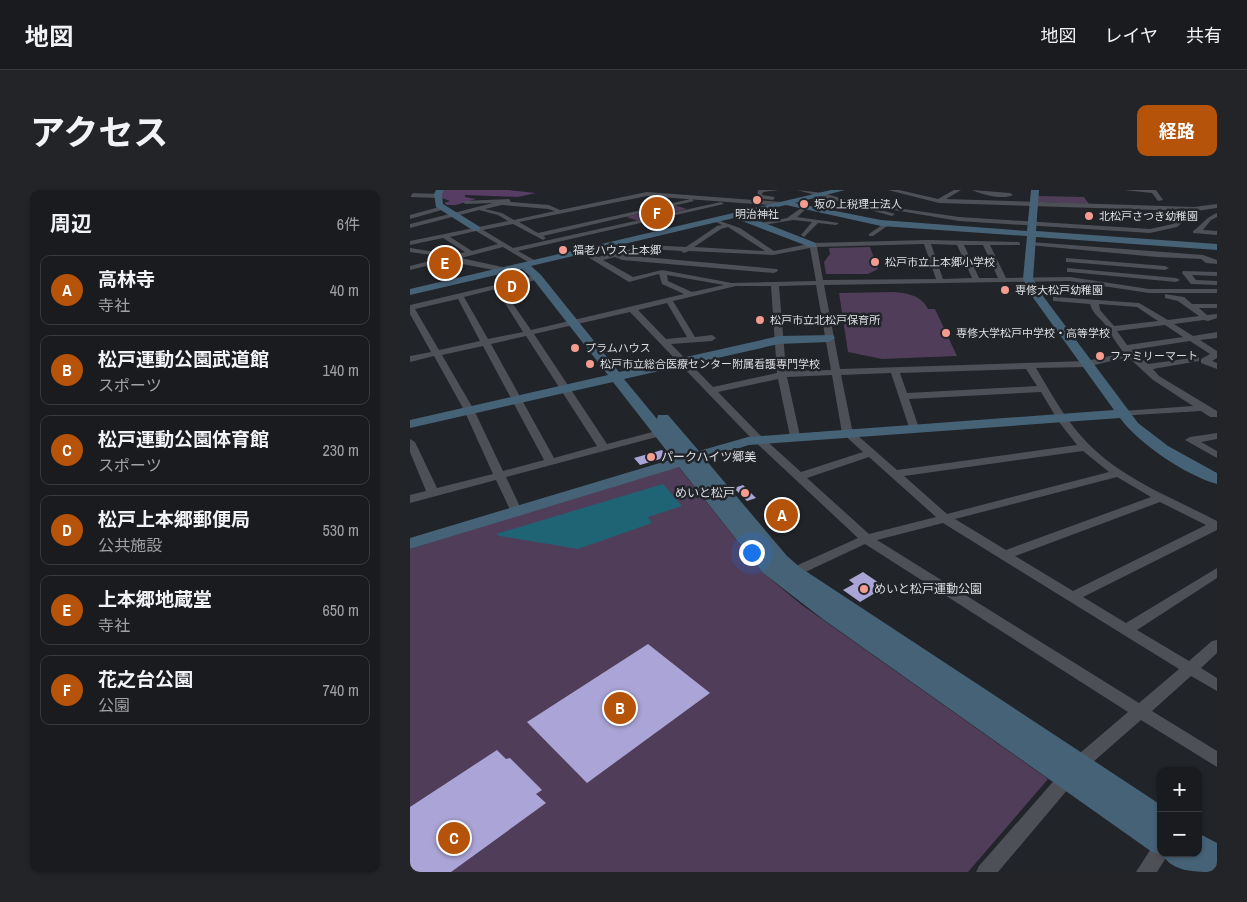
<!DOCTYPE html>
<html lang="ja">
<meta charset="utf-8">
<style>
:root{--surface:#191b1f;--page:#222428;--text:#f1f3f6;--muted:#9fa1a4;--line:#37393d;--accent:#b45309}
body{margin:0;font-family:"Archivo Narrow","Noto Sans JP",sans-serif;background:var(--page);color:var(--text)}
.controls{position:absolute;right:15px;bottom:15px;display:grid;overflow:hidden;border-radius:10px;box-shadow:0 1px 4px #0004}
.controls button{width:45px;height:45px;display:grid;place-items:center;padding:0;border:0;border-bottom:1px solid var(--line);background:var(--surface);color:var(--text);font:25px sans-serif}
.you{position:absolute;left:341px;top:362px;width:18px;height:18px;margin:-12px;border:4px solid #fff;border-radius:50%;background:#1a73e8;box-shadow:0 0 0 8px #1a73e833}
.badge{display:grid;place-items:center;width:32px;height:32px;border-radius:50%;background:var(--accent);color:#fff;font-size:16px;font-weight:700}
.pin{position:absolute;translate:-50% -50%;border:2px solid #fff;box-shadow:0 1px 5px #0006}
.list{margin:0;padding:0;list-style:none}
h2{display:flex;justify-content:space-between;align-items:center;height:65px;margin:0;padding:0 20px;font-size:21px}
h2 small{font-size:16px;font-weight:400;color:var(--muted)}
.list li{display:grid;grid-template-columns:32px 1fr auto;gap:15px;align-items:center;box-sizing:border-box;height:70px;margin:0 10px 10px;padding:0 10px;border:1px solid var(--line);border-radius:10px}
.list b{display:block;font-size:19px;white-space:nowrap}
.list p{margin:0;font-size:16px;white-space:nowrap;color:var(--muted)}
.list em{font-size:16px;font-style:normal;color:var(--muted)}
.map{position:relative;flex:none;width:807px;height:682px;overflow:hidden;border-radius:10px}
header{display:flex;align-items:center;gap:30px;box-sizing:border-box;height:70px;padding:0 25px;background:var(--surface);border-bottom:1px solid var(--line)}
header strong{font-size:24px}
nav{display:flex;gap:28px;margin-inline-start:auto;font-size:18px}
.intro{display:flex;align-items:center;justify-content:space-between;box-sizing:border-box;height:120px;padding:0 30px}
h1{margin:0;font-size:35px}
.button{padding:12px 22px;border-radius:10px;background:var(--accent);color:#fff;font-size:18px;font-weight:700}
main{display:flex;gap:30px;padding:0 30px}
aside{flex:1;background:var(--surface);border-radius:10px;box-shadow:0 1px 4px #0004}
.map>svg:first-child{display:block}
.green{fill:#503d59}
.forest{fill:#573c63}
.water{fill:#1f6474}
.building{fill:#aba5d7}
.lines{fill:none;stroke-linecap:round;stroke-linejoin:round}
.street{fill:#4e5057;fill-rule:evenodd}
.secondary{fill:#466277;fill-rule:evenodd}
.poi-dot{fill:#f59c91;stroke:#212429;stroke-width:2}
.labels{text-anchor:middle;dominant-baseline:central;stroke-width:5;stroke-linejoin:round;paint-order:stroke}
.far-poi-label{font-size:11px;fill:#dedfe3;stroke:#212429;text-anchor:start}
.poi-label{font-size:12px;fill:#dedfe3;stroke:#212429;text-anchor:start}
</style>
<header>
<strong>地図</strong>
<nav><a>地図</a><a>レイヤ</a><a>共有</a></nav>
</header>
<div class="intro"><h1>アクセス</h1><a class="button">経路</a></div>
<main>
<aside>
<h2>周辺<small>6件</small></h2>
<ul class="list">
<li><span class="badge">A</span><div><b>高林寺</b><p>寺社</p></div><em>40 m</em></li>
<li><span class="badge">B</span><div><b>松戸運動公園武道館</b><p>スポーツ</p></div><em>140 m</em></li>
<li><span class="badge">C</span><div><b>松戸運動公園体育館</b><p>スポーツ</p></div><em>230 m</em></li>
<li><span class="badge">D</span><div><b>松戸上本郷郵便局</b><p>公共施設</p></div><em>530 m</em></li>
<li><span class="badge">E</span><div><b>上本郷地蔵堂</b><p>寺社</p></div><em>650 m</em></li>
<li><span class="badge">F</span><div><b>花之台公園</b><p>公園</p></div><em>740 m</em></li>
</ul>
</aside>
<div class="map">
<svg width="807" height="682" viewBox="0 0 807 682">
<rect width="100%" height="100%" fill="#212429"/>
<g class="green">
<polygon points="628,6 674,7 679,14 627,12"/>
<polygon points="264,15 277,19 229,31 216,27"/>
<polygon points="460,57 468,79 458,84 416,84 414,72 420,64 419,58"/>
<path d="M484 102C498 103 512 106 518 119H525L547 166 472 169 438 162 429 103Z"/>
<polygon points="267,275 353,383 392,415 638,589 558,682 0,682 0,359"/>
</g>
<polygon class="forest" points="34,0 98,0 126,3 108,7 55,5 55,7 66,9 46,15 37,15 34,13 40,11 32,8 32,2"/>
<polygon class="water" points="253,294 272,316 238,327 242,333 168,359 90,346 86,344"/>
<g class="building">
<polygon points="252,260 257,267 230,275 224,268"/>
<polygon points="333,295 346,308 337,311 324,298"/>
<polygon points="453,382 475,397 450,412 433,400 444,394 439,390"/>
<polygon points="238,454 300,503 177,593 117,532"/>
<polygon points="87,560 96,569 100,568 132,600 126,604 136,613 41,682 0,682 0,617"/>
</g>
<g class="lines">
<g class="street">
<polygon points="348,0 369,0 353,2 352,5 365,7 363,10 347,8"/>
<polygon points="387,0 413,3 485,24 482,26"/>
<polygon points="478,0 489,0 528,9 544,0 551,0 536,9 784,17 807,14 807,18 786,21 767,37 740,43 549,31 484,20 487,18 549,27 740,39 763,34 779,21 529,13"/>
<path d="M562 0 600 3 603 5C593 10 572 5 562 0Z"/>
<polygon points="714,0 746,0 753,10 748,11 742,3"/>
<path d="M237 2 372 12 375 14 372 16 237 6 109 32 128 43 281 9 284 11 133 46 136 48 133 50 103 34 73 40 103 58 311 12 314 14 108 61 126 71 127 73 123 75 93 57 51 68 97 78 98 80 94 82 47 73 44 69 0 80V76L35 67 0 62V58L45 65 55 62 33 48 0 55V51L98 31 88 25 69 20 0 38V34L83 13 55 14 53 11 99 9 101 12 139 15 150 20ZM92 15 138 19 145 21 104 30 92 23 75 19ZM66 41 88 54 62 61 40 47Z"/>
<polygon points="0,3 29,4 32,6 29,8 0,7"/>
<polygon points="33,16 35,19 0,29 0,25"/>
<polygon points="394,16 397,18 387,27 429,33 426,35 408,33 394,47 391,45 402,32 383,30 348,36 345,34 377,28"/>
<path d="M807 23V27L801 30 793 40 807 41V45L783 43V41C792 35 796 27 807 23Z"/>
<path d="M304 29 330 38 364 61 403 53 517 50 608 52 610 53V55H580L596 88 660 87 739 99H807V103H739L660 91 414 95 430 179 676 171 714 163C707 154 702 146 696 136 691 128 683 125 680 114L643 111V107H646L729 113 758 130 789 126 768 111 755 108V104L774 107 782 114H807V118H789L797 125 807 124V128L798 131 794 130 764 134 783 146 807 142V148L790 150 807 161V168L802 171 807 173V179L791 173V169L800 164 780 151 721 160 738 174 789 167V171L743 179 749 186 807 221V227H800L791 221 708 226 707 224 712 221 783 216 743 190 718 167 676 177 626 178C640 201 653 226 672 247 707 287 761 307 807 331V340L673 407 716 433 807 378V388L727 440 779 471 802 451 807 450V463L791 478 807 488V501L781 486 742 521 807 561V577L731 530 675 579 588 682H566L569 676 663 569 718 522 455 354 389 385H379L377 382 379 379 448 348 341 248 220 122 124 144 197 254 250 240 255 243 254 245 96 287 112 321 110 324H102L86 290 0 313V305L16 301 0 262V249L5 252 27 298 83 284 54 220 24 166 0 172V166L21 162 0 124V115L127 85 131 87 130 89 92 98 121 140 274 104 252 94 249 84 219 92 168 61 173 60 188 67 238 55 276 57 307 36 312 35 304 31ZM318 37 355 61 284 57 311 39ZM514 54 526 89 413 90 407 57ZM521 54 547 55 562 88 533 89ZM554 55H573L588 88H569ZM400 58 406 91 322 93 252 80 223 87 193 70 205 67 212 70 364 83 368 81 367 79 212 65 238 59 271 61 274 63 279 61 363 65ZM257 85 314 95 282 102 258 91ZM406 95 421 180 376 181 369 96ZM326 96H361L367 183 303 197 261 154 302 151 306 148 302 145 285 147 263 111ZM86 99 113 142 78 149 54 107ZM48 109 70 151 29 160 5 119ZM257 113 277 147 256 149 228 120ZM689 114 727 117 748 131 704 136 690 120ZM755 135 773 147 717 155 707 141ZM116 146 187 256 144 268 81 154ZM73 156 134 270 93 281 64 220 32 165ZM616 179 627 196 497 203 490 183ZM481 183 500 240H508L509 238 499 209 631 202 649 232 667 255 487 280 447 245 445 240 442 239 431 185ZM422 185 432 243 453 262 391 282 349 244 308 202 368 189 380 246 385 249 390 246 377 187ZM673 261 699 282 537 324 494 286ZM459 267 526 327 459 344 397 288ZM707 287 741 307 596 360 545 329ZM750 312 796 335 663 401 605 366ZM533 333 769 479 729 513 467 350Z"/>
<polygon points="475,33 480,34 463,46 459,46 459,44"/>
<polygon points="621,52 793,65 807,70 807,74 796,73 791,69 747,67 619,55 619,53"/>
<polygon points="656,68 755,76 759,78 755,80 659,72 656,72"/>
<polygon points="657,78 766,88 770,90 766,92 660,82 657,82"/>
<polygon points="773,81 807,82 807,86 782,85 786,90 807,91 807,95 781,94 772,83"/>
<polygon points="807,243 807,249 791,252 807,261 807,268 775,250 780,247"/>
<polygon points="751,652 751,663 759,663 747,682 726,682 744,654"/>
</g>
<g class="secondary">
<polygon points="26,0 34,0 32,4 33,14 70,37 70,41 64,41 26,17 24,4"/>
<path d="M421 0H435L385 13 471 30 617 41 621 0H629L626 41 807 54V60L626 47 623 89 633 106 728 233 758 256 807 283V294C777 286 728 253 710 228L339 255 295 269 377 366 391 378 751 615V663H788V643L807 653V679L804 678 806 682C786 682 762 682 753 665L742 662 414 430 353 383 269 277 0 359V348L263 269 203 192 0 238V230L198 185 123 89 112 79 0 105V99ZM376 15 471 36 617 46 613 89 624 109 704 220 338 247 289 261 258 225H248L247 229 214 189 369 154 419 152 425 148 423 145 369 146 209 182 131 85 121 76 324 28 400 57H406V53L334 25Z"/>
</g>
</g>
<g class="poi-dot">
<circle cx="347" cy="10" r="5"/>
<circle cx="394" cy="14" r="5"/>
<circle cx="679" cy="26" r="5"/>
<circle cx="153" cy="60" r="5"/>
<circle cx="465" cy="72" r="5"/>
<circle cx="595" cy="100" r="5"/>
<circle cx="350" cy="130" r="5"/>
<circle cx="536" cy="143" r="5"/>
<circle cx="165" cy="158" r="5"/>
<circle cx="690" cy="166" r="5"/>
<circle cx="180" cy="174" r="5"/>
<circle cx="241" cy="267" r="5"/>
<circle cx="335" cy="303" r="5"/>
<circle cx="454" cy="399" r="5"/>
</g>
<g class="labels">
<g class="far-poi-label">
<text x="404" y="14">坂の上税理士法人</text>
<text x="347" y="24" text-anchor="middle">明治神社</text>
<text x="689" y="26">北松戸さつき幼稚園</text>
<text x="163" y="60">福老ハウス上本郷</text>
<text x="475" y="72">松戸市立上本郷小学校</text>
<text x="605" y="100">専修大松戸幼稚園</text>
<text x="360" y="130">松戸市立北松戸保育所</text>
<text x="546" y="143">専修大学松戸中学校・高等学校</text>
<text x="175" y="158">プラムハウス</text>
<text x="700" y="166">ファミリーマート</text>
<text x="190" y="174">松戸市立総合医療センター附属看護専門学校</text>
</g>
<g class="poi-label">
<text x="251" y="267">パークハイツ郷美</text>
<text x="325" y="303" text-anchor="end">めいと松戸</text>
<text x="464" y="399">めいと松戸運動公園</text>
</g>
</g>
</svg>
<div class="controls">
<button>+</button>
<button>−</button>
</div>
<div class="you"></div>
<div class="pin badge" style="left:372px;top:325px">A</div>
<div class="pin badge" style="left:210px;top:518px">B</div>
<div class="pin badge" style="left:44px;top:648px">C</div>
<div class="pin badge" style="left:102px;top:96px">D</div>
<div class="pin badge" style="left:35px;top:73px">E</div>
<div class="pin badge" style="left:247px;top:23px">F</div>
</div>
</main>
